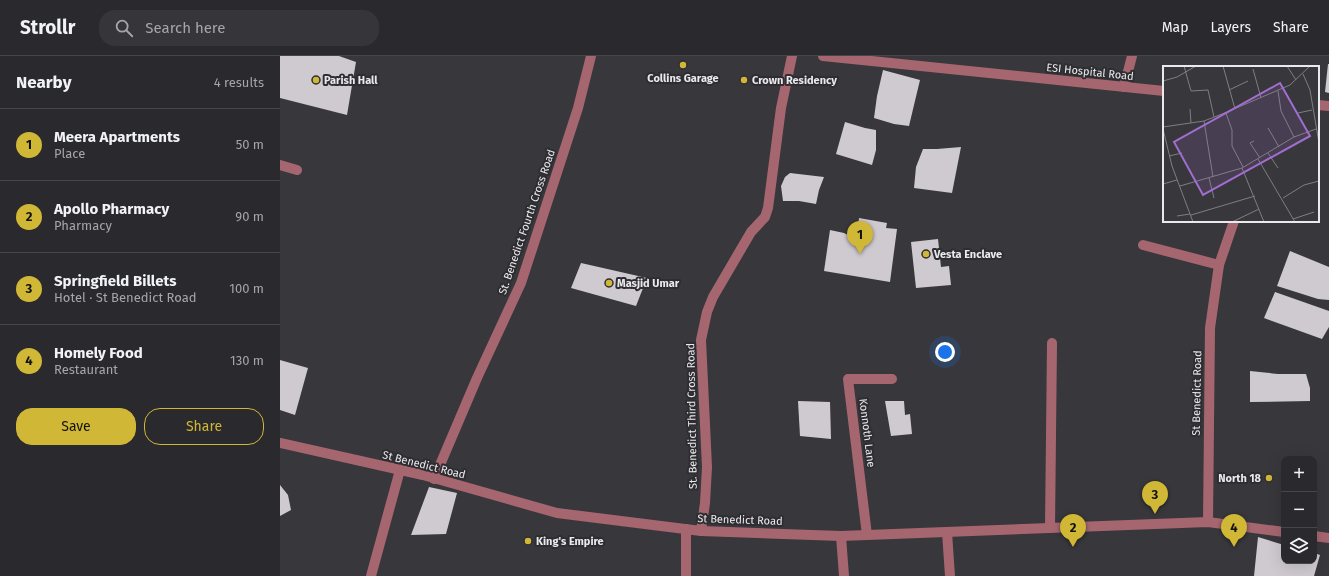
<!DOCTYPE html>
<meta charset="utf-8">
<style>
:root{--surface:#2a292d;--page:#363539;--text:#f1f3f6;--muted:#a5a6aa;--line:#464549;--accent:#d0b736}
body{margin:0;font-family:"Fira Sans",sans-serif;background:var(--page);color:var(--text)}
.controls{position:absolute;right:12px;bottom:12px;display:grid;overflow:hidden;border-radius:8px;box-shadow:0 4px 16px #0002}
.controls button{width:36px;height:36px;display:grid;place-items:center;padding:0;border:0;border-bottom:1px solid var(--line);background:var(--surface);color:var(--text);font:20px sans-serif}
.you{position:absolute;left:665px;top:296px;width:14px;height:14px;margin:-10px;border:3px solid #fff;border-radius:50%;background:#1a73e8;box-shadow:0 0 0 6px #1a73e833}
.badge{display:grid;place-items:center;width:26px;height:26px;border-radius:50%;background:var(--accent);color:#111;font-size:13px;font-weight:700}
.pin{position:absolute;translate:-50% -33px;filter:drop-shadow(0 1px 2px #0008)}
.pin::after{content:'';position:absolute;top:21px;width:14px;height:12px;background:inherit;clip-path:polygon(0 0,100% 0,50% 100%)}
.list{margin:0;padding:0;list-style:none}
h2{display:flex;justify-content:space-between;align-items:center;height:52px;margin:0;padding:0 16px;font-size:17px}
h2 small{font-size:13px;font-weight:400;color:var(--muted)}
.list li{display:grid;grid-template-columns:26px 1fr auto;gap:12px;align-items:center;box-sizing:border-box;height:72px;padding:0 16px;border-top:1px solid var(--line)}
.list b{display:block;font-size:15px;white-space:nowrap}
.list p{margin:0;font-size:13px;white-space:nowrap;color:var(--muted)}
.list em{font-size:13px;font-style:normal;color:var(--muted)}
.actions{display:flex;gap:8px;padding:12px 16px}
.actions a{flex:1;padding:9px 0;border:1px solid var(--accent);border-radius:16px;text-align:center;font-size:14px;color:var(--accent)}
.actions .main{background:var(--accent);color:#111}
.icon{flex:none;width:22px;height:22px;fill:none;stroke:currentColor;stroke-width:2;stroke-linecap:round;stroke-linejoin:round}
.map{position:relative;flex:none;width:1049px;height:520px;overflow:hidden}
header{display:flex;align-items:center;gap:24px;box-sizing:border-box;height:56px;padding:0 20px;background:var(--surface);border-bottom:1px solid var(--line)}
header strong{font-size:19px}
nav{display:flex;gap:22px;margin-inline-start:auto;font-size:14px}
.search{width:280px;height:36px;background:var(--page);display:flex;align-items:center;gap:10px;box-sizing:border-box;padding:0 14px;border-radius:16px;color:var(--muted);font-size:15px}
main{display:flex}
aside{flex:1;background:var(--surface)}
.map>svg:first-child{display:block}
.building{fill:#cfcad0}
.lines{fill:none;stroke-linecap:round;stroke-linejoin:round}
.minor{stroke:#a66670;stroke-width:10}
.poi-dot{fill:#d0b736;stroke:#2e2d32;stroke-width:1.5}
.labels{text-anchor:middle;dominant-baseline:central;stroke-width:4;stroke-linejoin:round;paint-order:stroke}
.street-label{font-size:11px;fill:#eae9ec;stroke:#2e2d32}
.poi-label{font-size:11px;font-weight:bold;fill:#eae9ec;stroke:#2e2d32;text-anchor:start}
.inset-road{fill:none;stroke:#7f7e82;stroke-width:1}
.view{fill:#a26ecf;fill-opacity:0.15;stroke:#a26ecf;stroke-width:2}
.inset-edge{fill:none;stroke:#eae9ec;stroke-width:2}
</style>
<header>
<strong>Strollr</strong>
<div class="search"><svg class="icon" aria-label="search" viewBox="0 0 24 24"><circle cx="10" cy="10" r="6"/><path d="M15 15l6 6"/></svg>Search here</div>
<nav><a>Map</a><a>Layers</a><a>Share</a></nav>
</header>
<main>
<aside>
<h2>Nearby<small>4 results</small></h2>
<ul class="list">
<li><span class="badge">1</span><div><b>Meera Apartments</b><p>Place</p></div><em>50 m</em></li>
<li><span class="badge">2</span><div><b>Apollo Pharmacy</b><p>Pharmacy</p></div><em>90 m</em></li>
<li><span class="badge">3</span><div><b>Springfield Billets</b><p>Hotel · St Benedict Road</p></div><em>100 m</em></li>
<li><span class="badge">4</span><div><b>Homely Food</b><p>Restaurant</p></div><em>130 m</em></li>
</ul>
<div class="actions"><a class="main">Save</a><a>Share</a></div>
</aside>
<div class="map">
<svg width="1049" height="520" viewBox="0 0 1049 520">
<rect width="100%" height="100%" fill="#38373c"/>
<g class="building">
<polygon points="0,0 59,0 76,6 67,59 0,42"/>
<polygon points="1048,8 1049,8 1049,37 1045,36"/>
<polygon points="603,14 640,24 629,70 614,68 594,62 597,40"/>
<polygon points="565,66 585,72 596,74 596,94 592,109 556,98"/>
<polygon points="681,91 672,137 634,132 636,111 643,93 657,93"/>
<polygon points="510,117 544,121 539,134 536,148 519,145 503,145 501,130 505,121"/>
<polygon points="579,162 607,167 606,172 617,173 610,226 544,215 550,174 564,177 570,180 572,170 578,171"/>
<polygon points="658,183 661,211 669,210 671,229 636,232 631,186"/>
<polygon points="1010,195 1049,211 1049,244 1038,243 997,230"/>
<polygon points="301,207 367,222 356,250 291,232"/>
<polygon points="995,236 1049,255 1049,271 1042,283 984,262"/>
<polygon points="0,304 28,312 15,359 0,354"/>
<polygon points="970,315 998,318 1026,318 1030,332 1030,345 970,346"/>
<polygon points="518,345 550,346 551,383 520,380"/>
<polygon points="605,345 624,345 625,359 630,358 632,378 611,380"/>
<polygon points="0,429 8,439 11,454 0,460"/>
<polygon points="149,431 177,437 166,478 131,479"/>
<polygon points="978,481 1004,489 1004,505 1034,505 1034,497 1040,499 1034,520 974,520"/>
</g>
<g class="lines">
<g class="minor">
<polyline points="543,0 884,35"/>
<polyline points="844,31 852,0"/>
<polyline points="1038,49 1049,50"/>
<polyline points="0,109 17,114"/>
<polyline points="863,189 939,209"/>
<polyline points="0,387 143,419 277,457 421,475 561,480 928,466 1004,476"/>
<polyline points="154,423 197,322 241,227 298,52 311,0"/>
<polyline points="928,466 930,272 939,209 954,165"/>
<polyline points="770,472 772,287"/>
<polyline points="421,475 425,447 427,411 421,284 427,256 433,241 471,176 485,161 488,152 501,52 512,0"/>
<polyline points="667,476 670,520"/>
<polyline points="587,479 568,323 612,323"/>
<polyline points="561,480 564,520"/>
<polyline points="1034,480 1049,482"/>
<polyline points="91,520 120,414"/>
<polyline points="406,520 406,473"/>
</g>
</g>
<g class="poi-dot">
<circle cx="403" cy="9" r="4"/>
<circle cx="36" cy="24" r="4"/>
<circle cx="464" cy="24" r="4"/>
<circle cx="646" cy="198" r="4"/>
<circle cx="329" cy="227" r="4"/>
<circle cx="989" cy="422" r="4"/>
<circle cx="248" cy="485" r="4"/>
</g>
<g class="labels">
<g class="street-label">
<text transform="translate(810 16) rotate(6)">ESI Hospital Road</text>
<text transform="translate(247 166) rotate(-71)">St. Benedict Fourth Cross Road</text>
<text transform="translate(917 337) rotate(-89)">St Benedict Road</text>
<text transform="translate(412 360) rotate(-91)">St. Benedict Third Cross Road</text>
<text transform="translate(587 377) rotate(83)">Konnoth Lane</text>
<text transform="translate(144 409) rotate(14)">St Benedict Road</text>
<text transform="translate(460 464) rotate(2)">St Benedict Road</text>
</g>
<g class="poi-label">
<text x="403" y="22" text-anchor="middle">Collins Garage</text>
<text x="44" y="24">Parish Hall</text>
<text x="472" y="24">Crown Residency</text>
<text x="654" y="198">Vesta Enclave</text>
<text x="337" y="227">Masjid Umar</text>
<text x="981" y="422" text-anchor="end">North 18</text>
<text x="256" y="485">King's Empire</text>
</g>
</g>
<g transform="translate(883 10)">
<rect width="156" height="156" fill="#38373c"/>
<path class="inset-road" d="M21 0 28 25 45 24 51 51M60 0 72 43M124 0 133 14M90 3 98 32M140 8 147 24 156 77M0 15 14 11 33 0M66 24 85 15M115 25 118 45 131 71M27 43 28 57M63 47 69 64V80L80 101M135 47 149 44M41 55 50 111M0 61 41 55 64 46 127 19 147 0M105 62 116 81M0 63 9 100 30 156M91 75 87 77 97 92M105 87 115 102M6 90 19 87M95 93 132 156M79 102 101 156M46 112 51 132M0 118 14 114M17 120 79 102 131 71 153 63M120 132 141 119 156 115M28 149 92 130M14 150 27 148M130 153 151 146M69 156 96 143"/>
<path class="view" d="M117 17 147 70 40 129 11 76Z"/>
<rect width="156" height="156" class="inset-edge"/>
</g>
</svg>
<div class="controls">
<button>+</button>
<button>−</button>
<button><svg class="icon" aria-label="layers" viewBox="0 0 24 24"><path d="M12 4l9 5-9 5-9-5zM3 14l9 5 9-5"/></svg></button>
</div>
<div class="you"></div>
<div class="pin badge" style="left:580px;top:198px">1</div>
<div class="pin badge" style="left:793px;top:491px">2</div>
<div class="pin badge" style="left:875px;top:458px">3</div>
<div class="pin badge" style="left:954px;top:491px">4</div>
</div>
</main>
